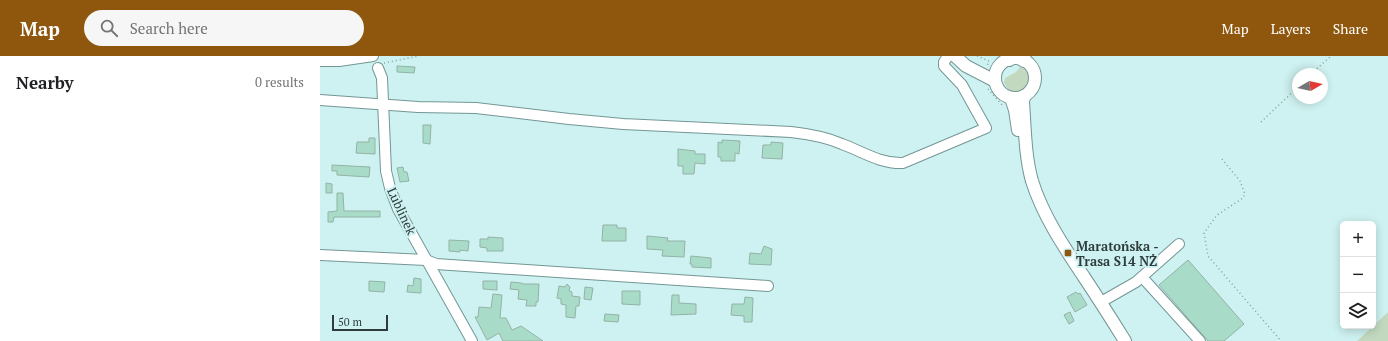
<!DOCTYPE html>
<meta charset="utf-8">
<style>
:root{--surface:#fff;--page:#f6f6f6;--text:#202124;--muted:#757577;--line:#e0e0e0;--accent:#8e570d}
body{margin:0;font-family:"PT Serif",serif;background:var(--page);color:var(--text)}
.controls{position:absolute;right:12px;bottom:12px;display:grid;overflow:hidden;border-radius:6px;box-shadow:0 2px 10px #0003}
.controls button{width:36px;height:36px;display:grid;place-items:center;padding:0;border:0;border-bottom:1px solid var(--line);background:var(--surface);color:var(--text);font:20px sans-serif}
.compass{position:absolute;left:972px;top:12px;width:36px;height:36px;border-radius:50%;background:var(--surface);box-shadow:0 2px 10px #0003;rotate:81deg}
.scale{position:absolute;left:12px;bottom:10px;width:56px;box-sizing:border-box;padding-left:4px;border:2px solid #2e3c3c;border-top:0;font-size:11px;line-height:14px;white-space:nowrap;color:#2e3c3c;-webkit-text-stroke:3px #cef2f1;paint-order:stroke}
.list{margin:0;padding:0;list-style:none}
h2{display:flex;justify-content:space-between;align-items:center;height:52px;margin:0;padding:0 16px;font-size:17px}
h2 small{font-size:13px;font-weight:400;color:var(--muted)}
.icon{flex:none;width:22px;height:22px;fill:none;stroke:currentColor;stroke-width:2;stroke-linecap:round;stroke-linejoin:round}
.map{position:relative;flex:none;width:1068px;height:285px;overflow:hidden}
header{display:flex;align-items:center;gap:24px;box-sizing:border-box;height:56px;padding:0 20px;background:var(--accent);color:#fff}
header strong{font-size:19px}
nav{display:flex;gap:22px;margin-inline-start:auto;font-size:14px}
.search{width:280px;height:36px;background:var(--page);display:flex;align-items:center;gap:10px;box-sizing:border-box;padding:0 14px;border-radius:22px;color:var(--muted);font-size:15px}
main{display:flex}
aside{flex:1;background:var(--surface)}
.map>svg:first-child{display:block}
.green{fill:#c2d9c0}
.building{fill:#a9dcc8;stroke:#93b2a6}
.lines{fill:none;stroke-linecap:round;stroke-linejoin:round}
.minor-casing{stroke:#749695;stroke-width:12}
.major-casing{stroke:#749695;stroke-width:14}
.highway-casing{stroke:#749695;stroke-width:16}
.path{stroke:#86a0a0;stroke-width:1.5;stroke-dasharray:1 3;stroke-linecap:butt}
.minor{stroke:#fff;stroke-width:10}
.major{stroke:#fff;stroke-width:12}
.highway{stroke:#fff;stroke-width:14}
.poi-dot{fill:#8e570d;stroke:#cef2f1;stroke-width:1.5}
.labels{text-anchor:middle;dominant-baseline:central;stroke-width:4;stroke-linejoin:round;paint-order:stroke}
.street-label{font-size:13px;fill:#2e3c3c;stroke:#cef2f1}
.poi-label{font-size:13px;font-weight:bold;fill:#2e3c3c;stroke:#cef2f1;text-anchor:start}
</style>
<header>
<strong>Map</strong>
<div class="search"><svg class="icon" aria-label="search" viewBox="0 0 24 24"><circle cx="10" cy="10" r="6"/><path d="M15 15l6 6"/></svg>Search here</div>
<nav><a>Map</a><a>Layers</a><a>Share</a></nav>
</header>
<main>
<aside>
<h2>Nearby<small>0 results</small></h2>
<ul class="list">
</ul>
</aside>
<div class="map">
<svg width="1068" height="285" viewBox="0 0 1068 285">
<rect width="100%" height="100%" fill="#cef2f1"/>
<g class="green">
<path d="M701 10 709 18C710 33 706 38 690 36L684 27 685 22 696 16Z"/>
<polygon points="1068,256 1068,285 1037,285"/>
</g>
<g class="building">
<polygon points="77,10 95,11 94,17 77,16"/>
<polygon points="103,69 111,69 110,88 103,87"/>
<polygon points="49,82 55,82 55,98 36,97 37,86 49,86"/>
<polygon points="402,84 420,85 419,98 415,97 415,105 401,105 401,101 398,101 398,86 402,87"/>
<polygon points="451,86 463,87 462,103 442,102 443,89 451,89"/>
<polygon points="358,93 375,95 375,98 385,98 385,108 375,107 374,118 363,118 363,110 358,110"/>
<polygon points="12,109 50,111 49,121 17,119 17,115 12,115"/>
<polygon points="83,111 84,116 87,116 89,125 80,126 77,112"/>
<polygon points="6,127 12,128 12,137 6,137"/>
<polygon points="17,137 23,137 24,155 60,155 60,161 14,161 13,166 8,166 8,156 17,155"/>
<polygon points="283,169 297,169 297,172 306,172 306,185 282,185"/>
<polygon points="327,180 348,182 347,185 365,185 364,201 342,200 343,194 327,193"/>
<polygon points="168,181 183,182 183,195 167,195 167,192 160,191 160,183 168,183"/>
<polygon points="129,184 149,185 148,195 140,194 140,196 129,195"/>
<polygon points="444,190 452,193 451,209 429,208 430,197 441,198"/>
<polygon points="371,200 391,202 391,212 372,211 372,208 370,208"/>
<polygon points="868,204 924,268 904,285 888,285 839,229"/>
<polygon points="94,222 101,223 101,237 87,236 88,229 93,230"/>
<polygon points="49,225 65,226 64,236 49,235"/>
<polygon points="163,225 177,225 177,234 163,233"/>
<polygon points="191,226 201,227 203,228 219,228 218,246 216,246 216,250 206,250 207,244 198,243 199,234 190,233"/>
<polygon points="247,228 250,231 249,235 252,236 252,240 260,241 259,250 256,250 255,262 246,261 246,249 241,248 241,243 237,242 239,230 245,231"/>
<polygon points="265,231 273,232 271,244 264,243"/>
<polygon points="302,235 320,235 320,249 302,248"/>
<polygon points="756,236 758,238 760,237 767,249 755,256 747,241"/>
<polygon points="173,238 182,239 180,262 186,262 192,274 201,270 223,285 183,285 179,277 167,284 155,261 158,261 159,251 171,252"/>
<polygon points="352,239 359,239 359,247 376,248 376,258 351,259"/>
<polygon points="425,241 433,242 432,266 424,266 424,260 411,259 412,248 424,248"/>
<polygon points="750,256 754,265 749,268 744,259"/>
<polygon points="285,258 299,259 298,266 284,265"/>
</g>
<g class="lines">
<defs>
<g id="minor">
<polyline points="0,5 19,5 53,0"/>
<polyline points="58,12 62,22 66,115 70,132 78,153 152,285"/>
<path d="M0 44 98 51 156 52 249 63 303 68 471 76C489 78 506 81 522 88 543 96 561 108 583 107L666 72 642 29 624 10V6L628 0"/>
<polyline points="0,199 106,204 116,208 448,230"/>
<polyline points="822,221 880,285"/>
<polyline points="781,246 816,226 859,188"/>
</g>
<g id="major">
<polyline points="635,0 646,10 675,25"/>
<circle cx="695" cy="22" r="20"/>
<path d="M704 40 703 46C705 73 705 100 712 125 723 160 744 191 764 221 778 242 792 264 805 285"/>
<polyline points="691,42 695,54 698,74"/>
</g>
<g id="highway">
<polyline points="703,0 704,4"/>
<polyline points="689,3 690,0"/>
</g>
</defs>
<use href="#minor" class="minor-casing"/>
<use href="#major" class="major-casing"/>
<use href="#highway" class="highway-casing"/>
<g class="path">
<polyline points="657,0 669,5 667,10"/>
<polyline points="64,7 99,0"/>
<polyline points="991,18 1011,0"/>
<polyline points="668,33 683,50"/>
<polyline points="941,66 978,31"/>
<polyline points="902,103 920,125 925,138 923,142 897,159 884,177 888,200 961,285"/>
</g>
<use href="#minor" class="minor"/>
<use href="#major" class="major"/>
<use href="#highway" class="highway"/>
</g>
<rect class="poi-dot" x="744" y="193" width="8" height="8" rx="2"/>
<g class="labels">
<g class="street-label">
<text transform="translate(82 155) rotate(65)">Lublinek</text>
</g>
<g class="poi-label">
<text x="756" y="190">Maratońska -<tspan x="756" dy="15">Trasa S14 NŻ</tspan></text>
</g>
</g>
</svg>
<div class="controls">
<button>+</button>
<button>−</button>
<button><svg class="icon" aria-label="layers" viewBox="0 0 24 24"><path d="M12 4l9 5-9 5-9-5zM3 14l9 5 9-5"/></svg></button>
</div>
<svg class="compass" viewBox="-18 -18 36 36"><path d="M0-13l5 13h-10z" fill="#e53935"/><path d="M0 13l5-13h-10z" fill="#757577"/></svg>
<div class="scale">50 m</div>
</div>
</main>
